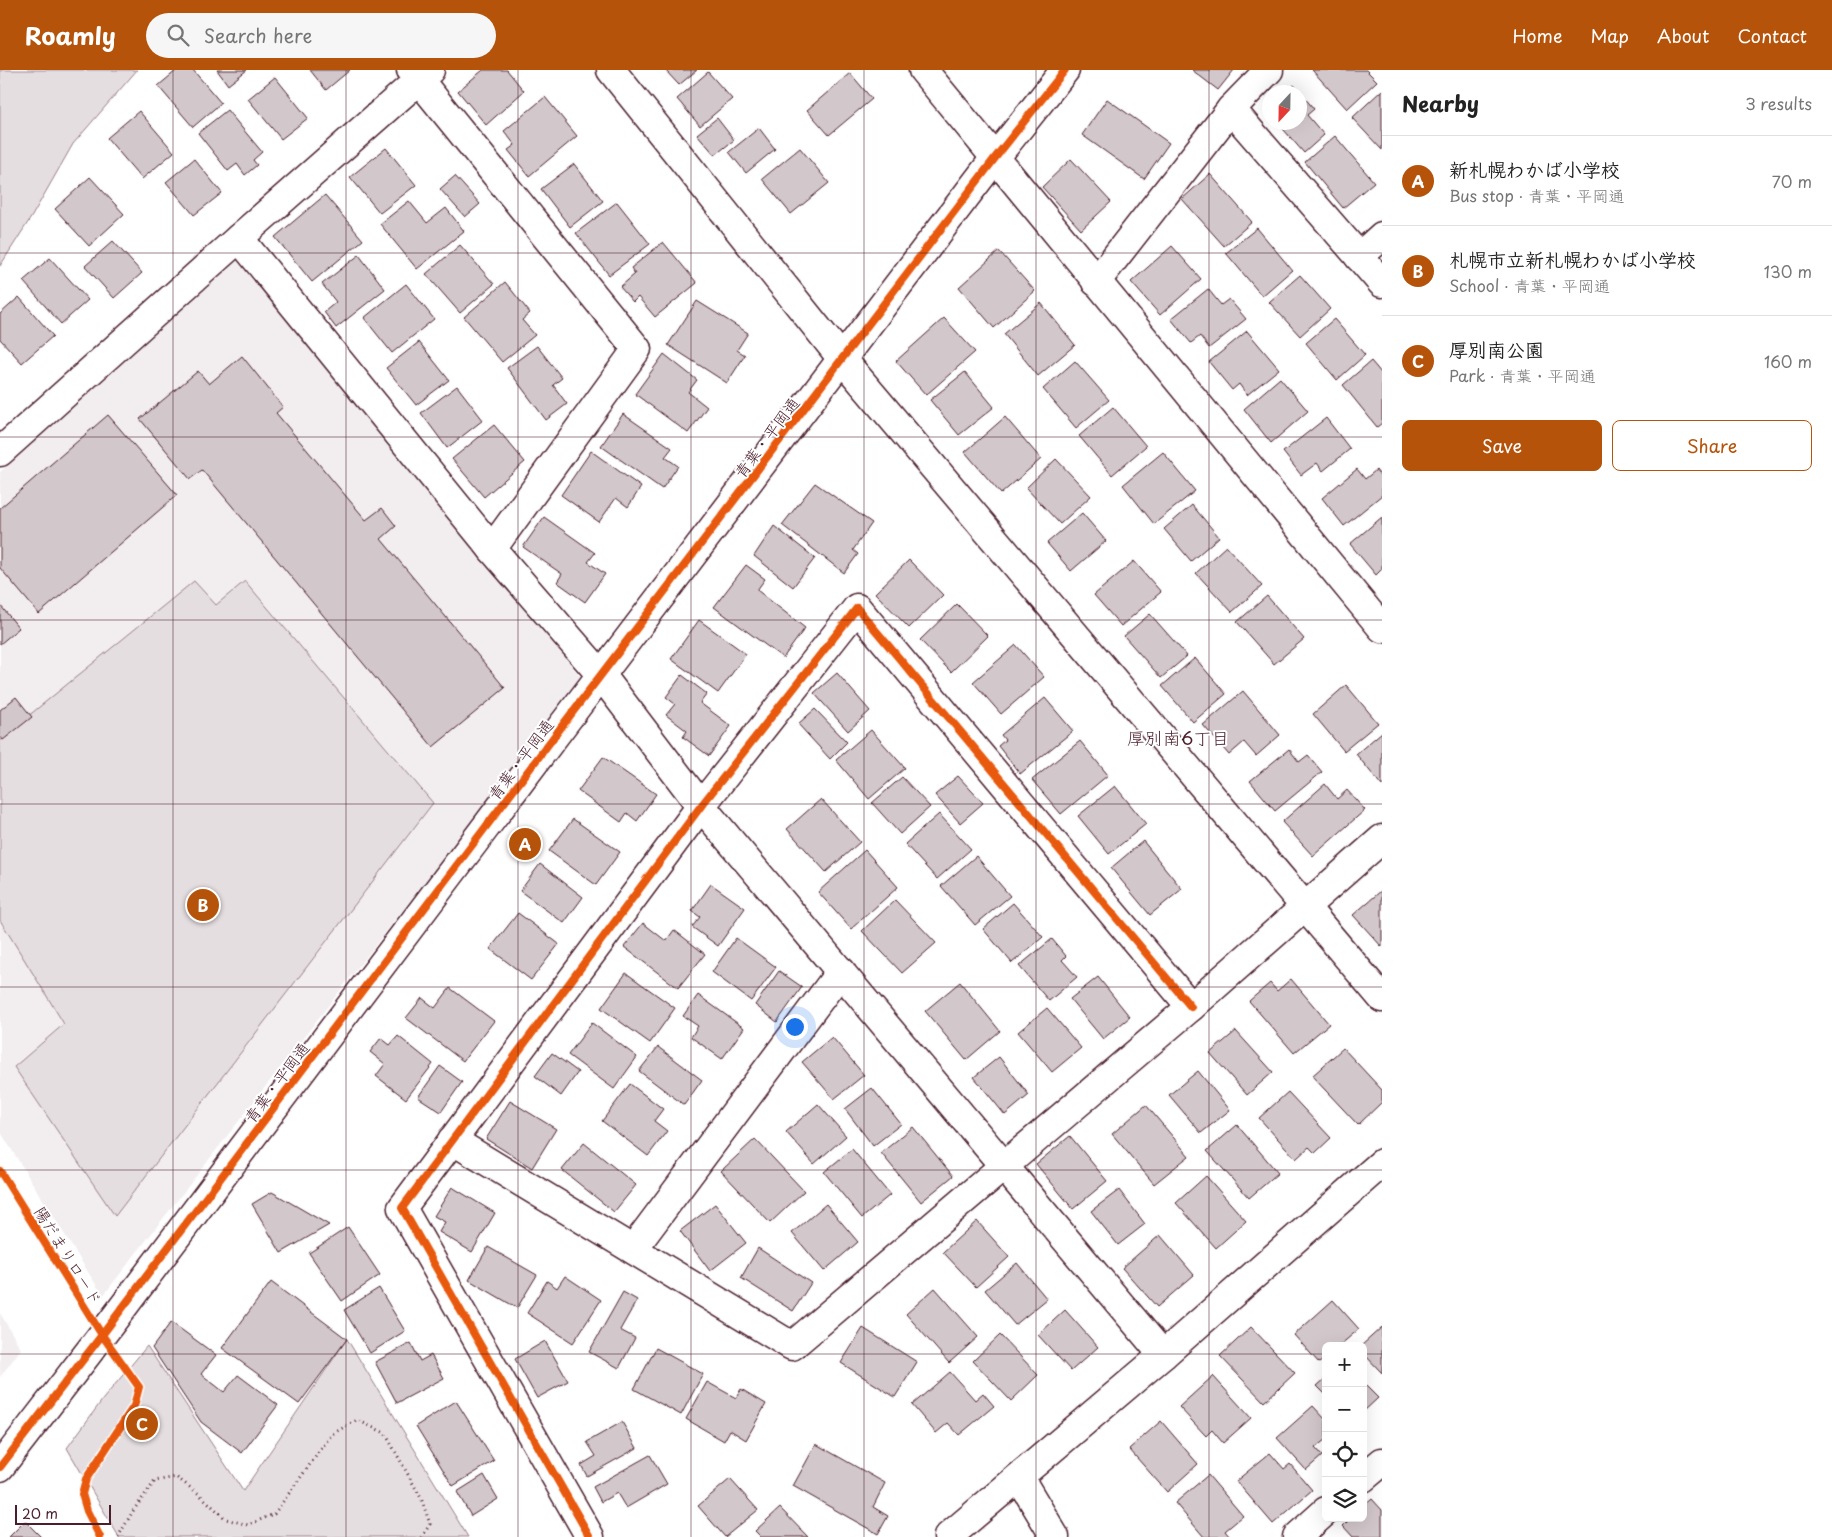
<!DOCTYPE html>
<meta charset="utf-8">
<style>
:root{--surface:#fff;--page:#f6f6f6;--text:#222;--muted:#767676;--line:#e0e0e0;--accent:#b45309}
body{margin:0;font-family:"Playpen Sans","Klee One",sans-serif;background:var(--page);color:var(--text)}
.controls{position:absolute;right:15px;bottom:15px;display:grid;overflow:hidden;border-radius:8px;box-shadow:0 5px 20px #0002}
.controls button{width:45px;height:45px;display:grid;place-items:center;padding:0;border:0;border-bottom:1px solid var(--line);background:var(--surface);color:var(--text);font:25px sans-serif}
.compass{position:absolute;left:1262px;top:15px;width:45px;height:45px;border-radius:50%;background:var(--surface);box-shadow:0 5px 20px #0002;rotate:202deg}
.scale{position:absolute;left:15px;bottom:12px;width:96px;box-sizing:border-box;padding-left:5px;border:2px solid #4a1f2b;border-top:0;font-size:14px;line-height:18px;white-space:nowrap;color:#4a1f2b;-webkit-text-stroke:4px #fff;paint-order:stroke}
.you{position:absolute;left:794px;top:956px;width:18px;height:18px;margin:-12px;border:4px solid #fff;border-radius:50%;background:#1a73e8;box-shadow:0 0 0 8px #1a73e833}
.badge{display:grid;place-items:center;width:32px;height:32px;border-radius:50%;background:var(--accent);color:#fff;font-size:16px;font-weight:700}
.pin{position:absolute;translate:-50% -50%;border:2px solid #fff;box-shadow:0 1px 5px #0006}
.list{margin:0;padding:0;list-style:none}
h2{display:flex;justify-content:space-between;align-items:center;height:65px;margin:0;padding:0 20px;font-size:21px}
h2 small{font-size:16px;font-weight:400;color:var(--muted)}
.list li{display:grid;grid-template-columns:32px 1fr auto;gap:15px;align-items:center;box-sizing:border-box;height:90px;padding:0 20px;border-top:1px solid var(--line)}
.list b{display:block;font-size:19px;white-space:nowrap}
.list p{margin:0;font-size:16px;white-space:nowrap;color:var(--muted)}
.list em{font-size:16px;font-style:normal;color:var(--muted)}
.actions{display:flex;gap:10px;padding:15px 20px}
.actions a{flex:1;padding:11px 0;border:1px solid var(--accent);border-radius:8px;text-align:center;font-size:18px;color:var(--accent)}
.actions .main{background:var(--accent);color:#fff}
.icon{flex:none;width:28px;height:28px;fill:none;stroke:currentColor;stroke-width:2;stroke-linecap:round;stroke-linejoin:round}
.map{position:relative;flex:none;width:1382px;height:1467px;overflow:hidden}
header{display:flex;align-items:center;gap:30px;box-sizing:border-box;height:70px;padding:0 25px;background:var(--accent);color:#fff}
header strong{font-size:24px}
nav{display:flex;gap:28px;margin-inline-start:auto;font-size:18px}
.search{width:350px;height:45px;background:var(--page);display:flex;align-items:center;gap:12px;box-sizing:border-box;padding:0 18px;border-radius:28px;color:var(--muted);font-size:19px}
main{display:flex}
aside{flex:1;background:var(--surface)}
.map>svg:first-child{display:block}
.built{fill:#f2eeef}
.green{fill:#e5dee0;stroke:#987e86}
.building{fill:#d2c7cb;stroke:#4a1f2b}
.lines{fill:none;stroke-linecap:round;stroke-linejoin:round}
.minor-casing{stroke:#4a1f2b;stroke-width:31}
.path{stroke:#4a1f2b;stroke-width:3;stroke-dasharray:1 4;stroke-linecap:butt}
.minor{stroke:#fff;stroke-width:28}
.cycleway-casing{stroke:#fff;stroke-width:11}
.cycleway{stroke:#e8590c;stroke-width:8}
.grid{fill:none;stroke:#4a1f2b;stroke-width:1;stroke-opacity:0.55}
.labels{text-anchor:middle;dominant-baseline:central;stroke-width:4;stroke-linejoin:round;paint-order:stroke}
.street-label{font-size:16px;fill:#4a1f2b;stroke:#fff}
.neighbourhood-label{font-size:18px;fill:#4a1f2b;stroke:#fff}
</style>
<header>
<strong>Roamly</strong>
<div class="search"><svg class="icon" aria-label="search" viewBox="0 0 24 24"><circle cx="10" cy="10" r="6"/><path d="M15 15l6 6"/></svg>Search here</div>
<nav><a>Home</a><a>Map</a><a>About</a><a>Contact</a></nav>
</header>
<main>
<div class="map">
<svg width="1382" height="1467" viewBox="0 0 1382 1467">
<rect width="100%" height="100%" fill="#fff"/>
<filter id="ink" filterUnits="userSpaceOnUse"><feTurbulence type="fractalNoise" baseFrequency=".02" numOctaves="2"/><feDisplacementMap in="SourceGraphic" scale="10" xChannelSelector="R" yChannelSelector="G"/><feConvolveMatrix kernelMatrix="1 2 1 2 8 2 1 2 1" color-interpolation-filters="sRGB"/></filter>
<g filter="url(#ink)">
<g class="built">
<polygon points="238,187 582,609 103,1226 0,1061 0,402"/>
<polygon points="0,1243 21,1279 0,1307"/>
</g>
<g class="green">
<polygon points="0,0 137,0 73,74 32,146 0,196"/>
<polygon points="194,511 216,535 245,511 433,733 115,1146 14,997 64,954 0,850 0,669"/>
<polygon points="347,1269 468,1467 119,1467 67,1378 103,1329 147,1276 243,1421"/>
</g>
<g class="building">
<polygon points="177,0 193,0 221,33 193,57 158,16"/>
<polygon points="217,0 247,0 228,15"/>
<polygon points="310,0 350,0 326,20"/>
<polygon points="483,0 507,0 524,21 486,55 458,21"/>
<polygon points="665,0 697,0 679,15"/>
<polygon points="1192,0 1234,0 1218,20"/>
<polygon points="1312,0 1366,0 1377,11 1347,39"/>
<polygon points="708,2 732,29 700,56 677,29"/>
<polygon points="850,3 872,29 829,65 807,40"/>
<polygon points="275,7 308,48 281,69 248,29"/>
<polygon points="1294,15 1314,39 1307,45 1324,65 1304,83 1277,52 1300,52 1300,22 1286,22"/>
<polygon points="1382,20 1382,80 1352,48"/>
<polygon points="545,27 577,66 529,106 508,80 515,75 504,61"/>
<polygon points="1107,29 1169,73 1144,109 1082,65"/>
<polygon points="227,40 262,82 253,90 257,95 245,105 237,94 228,101 198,63"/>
<polygon points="139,41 174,82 142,109 107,68"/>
<polygon points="717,48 734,70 715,85 697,64"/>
<polygon points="759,58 775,79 746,103 729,82"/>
<polygon points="1335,66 1374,112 1343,138 1305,92"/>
<polygon points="386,78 416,115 380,143 350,107"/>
<polygon points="800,78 829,113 791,144 762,109"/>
<polygon points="194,89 222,123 194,145 166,112"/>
<polygon points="1071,89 1111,132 1081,160 1042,117"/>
<polygon points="574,94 603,131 570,157 541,119"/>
<polygon points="1210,104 1252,152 1224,176 1182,129"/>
<polygon points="455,106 480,134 465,147 440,119"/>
<polygon points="90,107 124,144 89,176 55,139"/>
<polygon points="325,125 363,170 312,212 275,167"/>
<polygon points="409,131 427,153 446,138 464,161 417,199 380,154"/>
<polygon points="617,132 650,174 609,205 576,163"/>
<polygon points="1257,158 1292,200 1262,226 1226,183"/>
<polygon points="113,171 142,203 114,228 85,196"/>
<polygon points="663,172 697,213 655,247 638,227 633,232 620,217 635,204 631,198"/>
<polygon points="460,175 494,214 460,243 426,204"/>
<polygon points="1172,176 1201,209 1160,245 1131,212"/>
<polygon points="999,181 1035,221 994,258 959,217"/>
<polygon points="359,185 385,219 336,258 324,242 336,232 322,214"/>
<polygon points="50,188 88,230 61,254 23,211"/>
<polygon points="1300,205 1330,239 1300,266 1269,232"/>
<polygon points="505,212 530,243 522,250 535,265 502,292 464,247"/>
<polygon points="406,214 434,249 392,283 364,248"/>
<polygon points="1208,219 1221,235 1229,229 1246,249 1209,278 1200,266 1191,273 1171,249"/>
<polygon points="19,227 53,266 22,293 0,269 0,244"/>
<polygon points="697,231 748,263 737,280 745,285 727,313 668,275"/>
<polygon points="1041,233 1075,275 1038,306 1004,264"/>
<polygon points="944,248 975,282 926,325 896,291"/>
<polygon points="1334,249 1365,285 1337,310 1306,273"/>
<polygon points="1247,261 1279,299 1247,325 1239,314 1232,320 1209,292"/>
<polygon points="419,272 449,310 416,335 386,298"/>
<polygon points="537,276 562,308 553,315 567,334 546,350 507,298"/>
<polygon points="664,284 697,310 688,322 707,337 688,363 635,324"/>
<polygon points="242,286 283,337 276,343 366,450 382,438 396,456 381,469 505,618 433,677 202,400 190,409 140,349 198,301 209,314"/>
<polygon points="1075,291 1109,330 1076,358 1043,319"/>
<polygon points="1371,291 1382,304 1382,353 1377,357 1343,315"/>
<polygon points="965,302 994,337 959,365 930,330"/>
<polygon points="1280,308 1308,341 1271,373 1244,339"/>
<polygon points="457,316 483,350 447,378 421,343"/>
<polygon points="1113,337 1146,376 1112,405 1079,366"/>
<polygon points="623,344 672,378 665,387 678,396 662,419 601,376"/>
<polygon points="108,345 177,425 39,544 0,498 0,438"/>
<polygon points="1005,347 1041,389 1001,424 965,382"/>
<polygon points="1326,348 1350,379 1323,401 1317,393 1301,405 1283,382"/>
<polygon points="494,355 525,392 484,427 452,389"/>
<polygon points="591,381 641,417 628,437 616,428 599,452 561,425"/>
<polygon points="1163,382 1195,421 1154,454 1123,415"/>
<polygon points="1056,389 1091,426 1060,454 1026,418"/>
<polygon points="1357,399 1365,409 1376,400 1382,408 1382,425 1344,456 1322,428"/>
<polygon points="815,413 872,453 853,480 858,484 844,503 782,455"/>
<polygon points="1192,435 1219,467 1191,491 1164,459"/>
<polygon points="1082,443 1106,471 1071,501 1047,473"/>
<polygon points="544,447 595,483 588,492 605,504 585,532 557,512 562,504 523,477"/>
<polygon points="1382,447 1382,499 1376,505 1350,474"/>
<polygon points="774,456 815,488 793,517 754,486"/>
<polygon points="1226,476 1262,516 1232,542 1196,503"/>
<polygon points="909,490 943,525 909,558 875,523"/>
<polygon points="1134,491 1161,522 1121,556 1094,525"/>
<polygon points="746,495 765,509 757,520 805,558 783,588 714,537"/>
<polygon points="1267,526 1304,569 1274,594 1237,552"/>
<polygon points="957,534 988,566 951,602 920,570"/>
<polygon points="0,535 19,558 0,574"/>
<polygon points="1150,544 1187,586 1161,608 1124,566"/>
<polygon points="699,550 746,584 718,623 671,589"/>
<polygon points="1016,575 1044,607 1001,644 973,612"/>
<polygon points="1195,588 1226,624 1193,652 1162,616"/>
<polygon points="837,603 870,641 848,661 814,623"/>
<polygon points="682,605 707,624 700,633 731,656 709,686 683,667 687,661 666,645 675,634 666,627"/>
<polygon points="1346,615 1378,653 1344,681 1313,644"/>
<polygon points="1243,621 1280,665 1256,686 1244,672 1229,685 1203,655"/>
<polygon points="16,627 32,647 3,670 0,666 0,640"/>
<polygon points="1045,628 1073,661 1020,704 998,676 1005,670 1001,665"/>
<polygon points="815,639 847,672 830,689 798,654"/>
<polygon points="871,660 905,698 869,729 836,690"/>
<polygon points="1382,662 1382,716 1356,684"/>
<polygon points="1080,671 1108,705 1061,744 1032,710"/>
<polygon points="1289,679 1299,692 1308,685 1322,702 1275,741 1250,711"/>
<polygon points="603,687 656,724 637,751 627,743 621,752 578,721"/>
<polygon points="958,706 983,733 960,753 935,725"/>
<polygon points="902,707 930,737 900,764 872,733"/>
<polygon points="1325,714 1337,729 1347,720 1365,740 1313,786 1282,752"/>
<polygon points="1115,716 1146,754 1109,784 1078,746"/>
<polygon points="821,729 860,772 826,802 787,759"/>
<polygon points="939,744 971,779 937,809 905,774"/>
<polygon points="573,749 620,782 596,815 549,781"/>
<polygon points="1143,771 1182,819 1150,845 1111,798"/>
<polygon points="865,780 898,817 851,859 818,822"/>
<polygon points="976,786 1010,826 975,855 941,816"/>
<polygon points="540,794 583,827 564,853 520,821"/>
<polygon points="711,814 745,838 718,876 692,857 700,847 692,841"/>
<polygon points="1382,820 1382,877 1353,845"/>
<polygon points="895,830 936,873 902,903 862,861"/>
<polygon points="1013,833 1043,867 1012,893 983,859"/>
<polygon points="518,843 559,874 531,910 490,879"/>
<polygon points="643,853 666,871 674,860 705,884 678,918 624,877"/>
<polygon points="736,868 776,897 751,931 712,902"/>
<polygon points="1052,869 1066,886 1062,890 1077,907 1049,931 1019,896"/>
<polygon points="779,901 802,917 777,952 755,935"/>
<polygon points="626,903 675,938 650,973 601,938"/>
<polygon points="1098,907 1130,947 1103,969 1070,929"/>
<polygon points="1291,909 1329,954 1294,983 1249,931 1270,913 1277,921"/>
<polygon points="960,912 1000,961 966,990 925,941"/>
<polygon points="450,918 494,951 463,991 406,948 422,928 435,938"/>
<polygon points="698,925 744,958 722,989 691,967 698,956 683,946"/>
<polygon points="1047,938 1081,978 1052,1002 1018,962"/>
<polygon points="592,953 637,987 614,1019 568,985"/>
<polygon points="1236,961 1273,1002 1247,1025 1210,983"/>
<polygon points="398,966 433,994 406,1029 376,1006 385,994 370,982 381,968 390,975"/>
<polygon points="832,967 864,1005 834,1029 802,992"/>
<polygon points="658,977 702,1010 684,1035 639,1001"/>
<polygon points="1343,978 1382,1020 1382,1032 1358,1055 1312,1006"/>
<polygon points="552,983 578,1002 561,1026 535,1006"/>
<polygon points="999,987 1029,1025 1005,1045 974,1007"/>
<polygon points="440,996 462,1012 441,1042 418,1027"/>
<polygon points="1198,1001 1230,1040 1201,1063 1169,1025"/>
<polygon points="630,1014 663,1039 654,1051 667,1061 648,1086 602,1051"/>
<polygon points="872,1018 901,1054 873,1076 845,1039"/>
<polygon points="1288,1022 1331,1068 1315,1083 1309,1077 1296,1089 1259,1048"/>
<polygon points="510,1031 556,1059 532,1098 486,1069"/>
<polygon points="818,1034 846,1066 814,1094 786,1062"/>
<polygon points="1146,1035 1189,1086 1154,1114 1112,1064"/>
<polygon points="1237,1055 1278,1103 1249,1128 1207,1081"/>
<polygon points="913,1057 953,1106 921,1132 881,1083"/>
<polygon points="1070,1066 1107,1111 1073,1139 1036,1094"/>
<polygon points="755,1069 804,1121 770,1153 721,1101"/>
<polygon points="584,1073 636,1115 614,1142 562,1100"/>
<polygon points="852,1079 890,1125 862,1148 824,1102"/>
<polygon points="1206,1106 1246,1151 1216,1178 1176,1133"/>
<polygon points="452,1117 495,1143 472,1182 439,1162 445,1152 434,1146"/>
<polygon points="1119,1120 1145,1154 1118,1175 1091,1141"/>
<polygon points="272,1122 329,1155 281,1183 252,1134"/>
<polygon points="715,1134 746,1173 710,1201 680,1161"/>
<polygon points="826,1134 858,1172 824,1201 792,1163"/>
<polygon points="977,1151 1009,1187 976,1217 943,1182"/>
<polygon points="348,1157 380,1205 342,1231 309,1183"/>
<polygon points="1160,1165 1194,1205 1157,1237 1122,1198"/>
<polygon points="488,1177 537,1205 517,1238 469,1210"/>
<polygon points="758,1178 811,1213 793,1241 741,1208"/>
<polygon points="1017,1193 1047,1229 1015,1255 985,1220"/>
<polygon points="565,1206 601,1230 573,1273 527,1243 547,1211 557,1218"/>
<polygon points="271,1212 347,1269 299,1334 222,1278"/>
<polygon points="379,1218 405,1261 370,1283 344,1240"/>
<polygon points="935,1218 978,1267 949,1293 906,1244"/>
<polygon points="623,1222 637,1230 620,1260 635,1268 619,1298 589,1282"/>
<polygon points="1333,1230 1359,1259 1339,1276 1326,1276 1326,1288 1319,1293 1294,1265"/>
<polygon points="1065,1240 1098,1277 1071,1301 1038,1265"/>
<polygon points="171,1252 216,1285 201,1304 224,1322 238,1305 278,1335 242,1383 201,1352 152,1278"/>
<polygon points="1251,1257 1295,1303 1264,1332 1220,1286"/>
<polygon points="1382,1257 1382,1303 1363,1283 1363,1276 1361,1276"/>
<polygon points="863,1258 917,1292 895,1327 841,1293"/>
<polygon points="1000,1265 1038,1305 1011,1331 973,1291"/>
<polygon points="545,1271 568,1311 537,1328 515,1289"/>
<polygon points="411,1273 420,1291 431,1285 444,1308 397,1333 375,1292"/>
<polygon points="656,1278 703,1304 681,1345 634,1319"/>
<polygon points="950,1302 975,1330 983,1323 994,1336 959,1365 948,1353 936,1363 912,1335"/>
<polygon points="1213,1306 1251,1348 1223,1373 1212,1360 1206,1366 1179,1337"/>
<polygon points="1326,1308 1326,1325 1317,1316"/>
<polygon points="707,1312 736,1328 741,1319 766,1334 746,1370 730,1360 724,1371 686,1349"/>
<polygon points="1363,1313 1378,1328 1363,1342"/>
<polygon points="456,1331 494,1391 453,1416 416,1356"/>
<polygon points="1313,1336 1326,1350 1326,1369 1315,1378 1322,1386 1306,1400 1277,1368"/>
<polygon points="1161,1351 1198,1394 1167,1422 1129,1379"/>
<polygon points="622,1352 637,1378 587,1406 581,1395 596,1386 587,1372"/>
<polygon points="816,1374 885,1413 873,1437 888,1446 878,1464 793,1416"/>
<polygon points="1270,1383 1284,1399 1290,1394 1312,1420 1273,1454 1236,1411"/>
<polygon points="650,1385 667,1414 626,1438 617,1423 601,1432 593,1417"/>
<polygon points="484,1405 498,1429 471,1446 457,1422"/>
<polygon points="1208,1405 1243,1446 1225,1461 1230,1467 1204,1467 1175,1433"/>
<polygon points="730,1409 758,1440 725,1467 698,1436"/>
<polygon points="1372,1429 1382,1440 1382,1467 1353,1467 1343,1456 1351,1448 1363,1448 1363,1437"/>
<polygon points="780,1438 808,1467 761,1467 755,1461"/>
<polygon points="25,1451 41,1467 9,1467"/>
</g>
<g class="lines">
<defs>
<g id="minor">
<polyline points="411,0 637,279 492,479"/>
<polyline points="611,0 843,290 1382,928"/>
<polyline points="923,0 1382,558"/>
<polyline points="1231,39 1382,213"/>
<polyline points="239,168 492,479 602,606 701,736 1163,1285"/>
<polyline points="1359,187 1382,166"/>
<polyline points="1096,212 1231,39 1269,0"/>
<polyline points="0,382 239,168 430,0"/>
<polyline points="452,1070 792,1276 1191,937 1382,769"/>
<polyline points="633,1179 841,901"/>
<polyline points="0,1397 102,1265 562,656 995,88 1065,0"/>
<polyline points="1019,1407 1055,1467"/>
<polyline points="1363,1408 1382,1392"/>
<polyline points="590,1467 402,1138 701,736 857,538 1191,937"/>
<polyline points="948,1467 1163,1285 1382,1093"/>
<polyline points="1297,1467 1326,1441"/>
</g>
</defs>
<use href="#minor" class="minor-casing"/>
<polyline class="path" points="118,1467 133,1441 155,1411 176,1407 199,1424 226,1449 248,1455 274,1444 332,1364 357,1350 385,1363 421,1428 430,1454 422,1467"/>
<use href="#minor" class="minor"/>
<defs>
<g id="cycleway">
<polyline points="0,1101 102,1265 139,1317 134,1336 86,1409 82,1424 87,1441 100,1467"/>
<polyline points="0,1397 102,1265 562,656 995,88 1065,0"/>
<polyline points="590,1467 402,1138 701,736 857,538 1191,937"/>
</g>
</defs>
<use href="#cycleway" class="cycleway-casing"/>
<use href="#cycleway" class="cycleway"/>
</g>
</g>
<path class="grid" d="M173 0V1467M346 0V1467M518 0V1467M691 0V1467M864 0V1467M1036 0V1467M1209 0V1467M0 183H1382M0 367H1382M0 550H1382M0 734H1382M0 917H1382M0 1100H1382M0 1284H1326M1363 1284H1382"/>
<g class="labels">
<g class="street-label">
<text transform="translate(766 367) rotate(-53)">青葉・平岡通</text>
<text transform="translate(520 689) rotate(-53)">青葉・平岡通</text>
<text transform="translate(276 1012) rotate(-53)">青葉・平岡通</text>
<text transform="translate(69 1185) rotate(58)">陽だまりロード</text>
</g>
<g class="neighbourhood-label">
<text x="1178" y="667">厚別南6丁目</text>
</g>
</g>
</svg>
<div class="controls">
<button>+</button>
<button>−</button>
<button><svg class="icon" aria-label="locate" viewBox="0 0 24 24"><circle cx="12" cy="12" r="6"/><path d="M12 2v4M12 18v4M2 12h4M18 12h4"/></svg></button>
<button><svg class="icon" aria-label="layers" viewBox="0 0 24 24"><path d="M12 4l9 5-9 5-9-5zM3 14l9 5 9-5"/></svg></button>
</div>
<svg class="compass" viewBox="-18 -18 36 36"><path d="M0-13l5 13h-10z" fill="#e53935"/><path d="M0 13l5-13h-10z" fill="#767676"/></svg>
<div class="scale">20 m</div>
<div class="you"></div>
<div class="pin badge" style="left:525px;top:774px">A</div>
<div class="pin badge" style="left:203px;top:835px">B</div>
<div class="pin badge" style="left:142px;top:1354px">C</div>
</div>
<aside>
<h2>Nearby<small>3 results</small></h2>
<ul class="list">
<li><span class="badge">A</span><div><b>新札幌わかば小学校</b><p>Bus stop · 青葉・平岡通</p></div><em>70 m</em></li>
<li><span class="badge">B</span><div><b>札幌市立新札幌わかば小学校</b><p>School · 青葉・平岡通</p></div><em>130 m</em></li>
<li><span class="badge">C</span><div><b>厚別南公園</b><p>Park · 青葉・平岡通</p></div><em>160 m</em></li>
</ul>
<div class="actions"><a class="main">Save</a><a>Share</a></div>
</aside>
</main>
